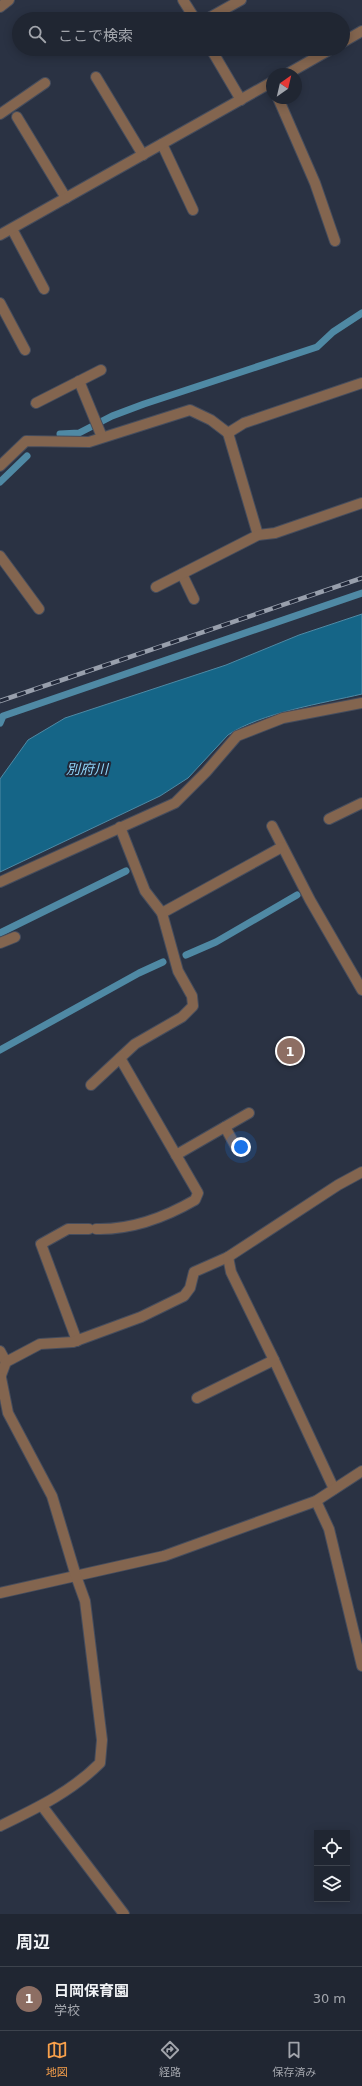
<!DOCTYPE html>
<html lang="ja">
<meta charset="utf-8">
<style>
:root{--surface:#202632;--page:#2d323e;--text:#f1f3f6;--muted:#a2a5ac;--line:#3d434d;--accent:#f8a04b}
body{margin:0;font-family:"DejaVu Sans","Noto Sans JP",sans-serif;background:var(--page);color:var(--text)}
.controls{position:absolute;right:12px;bottom:12px;display:grid;overflow:hidden;border-radius:0px;box-shadow:0 2px 10px #0003}
.controls button{width:36px;height:36px;display:grid;place-items:center;padding:0;border:0;border-bottom:1px solid var(--line);background:var(--surface);color:var(--text);font:20px sans-serif}
.compass{position:absolute;left:266px;top:68px;width:36px;height:36px;border-radius:50%;background:var(--surface);box-shadow:0 2px 10px #0003;rotate:34deg}
.you{position:absolute;left:241px;top:1147px;width:14px;height:14px;margin:-10px;border:3px solid #fff;border-radius:50%;background:#1a73e8;box-shadow:0 0 0 6px #1a73e833}
.badge{display:grid;place-items:center;width:26px;height:26px;border-radius:50%;background:var(--accent);color:#fff;font-size:13px;font-weight:700}
.pin{position:absolute;translate:-50% -50%;border:2px solid #fff;box-shadow:0 1px 4px #0006}
.list{margin:0;padding:0;list-style:none}
h2{display:flex;justify-content:space-between;align-items:center;height:52px;margin:0;padding:0 16px;font-size:17px}
h2 small{font-size:13px;font-weight:400;color:var(--muted)}
.list li{display:grid;grid-template-columns:26px 1fr auto;gap:12px;align-items:center;box-sizing:border-box;height:64px;padding:0 16px;border-top:1px solid var(--line)}
.list b{display:block;font-size:15px;white-space:nowrap}
.list p{margin:0;font-size:13px;white-space:nowrap;color:var(--muted)}
.list em{font-size:13px;font-style:normal;color:var(--muted)}
.icon{flex:none;width:22px;height:22px;fill:none;stroke:currentColor;stroke-width:2;stroke-linecap:round;stroke-linejoin:round}
.map{position:relative;flex:none;width:362px;height:1914px;overflow:hidden}
.search{position:absolute;background:var(--surface);box-shadow:0 2px 10px #0003;left:12px;right:12px;top:12px;height:44px;display:flex;align-items:center;gap:10px;box-sizing:border-box;padding:0 14px;border-radius:22px;color:var(--muted);font-size:15px}
.sheet{height:116px;background:var(--surface)}
nav{display:flex;justify-content:space-around;align-items:center;box-sizing:border-box;height:56px;border-top:1px solid var(--line);background:var(--surface);font-size:11px;color:var(--muted)}
nav a{display:grid;justify-items:center;gap:2px}
nav .on{color:var(--accent)}
.map>svg:first-child{display:block}
.water{fill:#156587;stroke:#4f89a4}
.lines{fill:none;stroke-linecap:round;stroke-linejoin:round}
.stream{stroke:#4f89a4;stroke-width:7}
.minor-casing{stroke:#464d5d;stroke-width:12}
.minor{stroke:#83654f;stroke-width:10}
.rail-casing{stroke:#989fac;stroke-width:4.5}
.rail{stroke:#212839;stroke-width:3;stroke-dasharray:9;stroke-linecap:butt}
.labels{text-anchor:middle;dominant-baseline:central;stroke-width:4;stroke-linejoin:round;paint-order:stroke}
.water-label{font-size:14px;font-style:italic;fill:#8fd3f7;stroke:#212839}
</style>
<div class="map">
<svg width="362" height="1914" viewBox="0 0 362 1914">
<rect width="100%" height="100%" fill="#2a3243"/>
<path class="water" d="M362 614V694C324 703 260 713 228 735L188 778 160 796 0 872V779L28 740 65 718 226 665 299 635Z"/>
<g class="lines">
<g class="stream">
<polyline points="60,434 79,433 112,416 144,404 317,347 333,332 362,313"/>
<polyline points="0,482 27,456"/>
<polyline points="0,723 3,716 362,593"/>
<polyline points="0,933 126,871"/>
<polyline points="186,955 216,942 297,895"/>
<polyline points="0,1050 139,973 163,962"/>
</g>
<defs>
<g id="minor">
<polyline points="183,0 195,19"/>
<polyline points="0,7 9,0"/>
<polyline points="207,19 241,0"/>
<polyline points="343,42 362,31"/>
<polyline points="211,49 241,100"/>
<polyline points="287,74 331,49"/>
<polyline points="96,77 143,155"/>
<polyline points="278,98 315,183 335,241"/>
<polyline points="0,114 45,83"/>
<polyline points="17,117 66,198"/>
<polyline points="162,144 193,210"/>
<polyline points="12,229 44,289"/>
<polyline points="0,235 272,82"/>
<polyline points="0,303 25,350"/>
<polyline points="79,381 102,437"/>
<polyline points="36,403 101,370"/>
<polyline points="228,433 258,535"/>
<polyline points="0,466 26,441 89,442 190,410 211,420 228,433 244,423 362,383"/>
<polyline points="0,556 39,609"/>
<polyline points="182,574 194,599"/>
<polyline points="156,587 258,535 275,533 362,503"/>
<polyline points="329,819 362,803"/>
<polyline points="272,826 310,900 362,990"/>
<polyline points="0,882 175,803 206,772 237,736 283,718 362,703"/>
<polyline points="162,913 282,847"/>
<polyline points="0,943 15,937"/>
<polyline points="91,1085 135,1044 182,1017 193,1006 192,996 178,971 162,913 145,891 120,827"/>
<polyline points="225,1127 236,1147"/>
<polyline points="176,1155 249,1113"/>
<path d="M96 1229C132 1230 164 1218 195 1200L198 1193 120 1058"/>
<polyline points="77,1341 41,1244 68,1229 89,1229"/>
<polyline points="0,1351 6,1362"/>
<polyline points="274,1360 334,1489"/>
<polyline points="0,1378 6,1362 40,1344 73,1342 141,1317 184,1296 190,1288 194,1272 228,1257 338,1185 362,1172"/>
<polyline points="197,1398 274,1360 231,1272 228,1257"/>
<polyline points="316,1501 329,1529 362,1666"/>
<polyline points="0,1593 164,1556 316,1501 362,1471"/>
<polyline points="42,1806 124,1914"/>
<path d="M0 1826C37 1808 71 1792 100 1763L102 1740 85 1601 76 1576 52 1496 8 1413 1 1378"/>
</g>
</defs>
<use href="#minor" class="minor-casing"/>
<use href="#minor" class="minor"/>
<defs>
<polyline id="rail" points="0,701 362,578"/>
</defs>
<use href="#rail" class="rail-casing"/>
<use href="#rail" class="rail"/>
</g>
<g class="labels">
<g class="water-label">
<text x="87" y="769">別府川</text>
</g>
</g>
</svg>
<div class="controls">
<button><svg class="icon" aria-label="locate" viewBox="0 0 24 24"><circle cx="12" cy="12" r="6"/><path d="M12 2v4M12 18v4M2 12h4M18 12h4"/></svg></button>
<button><svg class="icon" aria-label="layers" viewBox="0 0 24 24"><path d="M12 4l9 5-9 5-9-5zM3 14l9 5 9-5"/></svg></button>
</div>
<svg class="compass" viewBox="-18 -18 36 36"><path d="M0-13l5 13h-10z" fill="#e53935"/><path d="M0 13l5-13h-10z" fill="#a2a5ac"/></svg>
<div class="you"></div>
<div class="pin badge" style="left:290px;top:1051px;background:#8d6e63">1</div>
<div class="search"><svg class="icon" aria-label="search" viewBox="0 0 24 24"><circle cx="10" cy="10" r="6"/><path d="M15 15l6 6"/></svg>ここで検索</div>
</div>
<section class="sheet">
<h2>周辺<small></small></h2>
<ul class="list">
<li><span class="badge" style="background:#8d6e63">1</span><div><b>日岡保育園</b><p>学校</p></div><em>30 m</em></li>
</ul>
</section>
<nav>
<a class="on"><svg class="icon" aria-label="map" viewBox="0 0 24 24"><path d="M3 6l6-2 6 2 6-2v14l-6 2-6-2-6 2zM9 4v14M15 6v14"/></svg>地図</a>
<a><svg class="icon" aria-label="directions" viewBox="0 0 24 24"><path d="M12 3l9 9-9 9-9-9zM9 14v-3h6M13 9l2 2-2 2"/></svg>経路</a>
<a><svg class="icon" aria-label="saved" viewBox="0 0 24 24"><path d="M7 4h10v16l-5-4-5 4z"/></svg>保存済み</a>
</nav>
